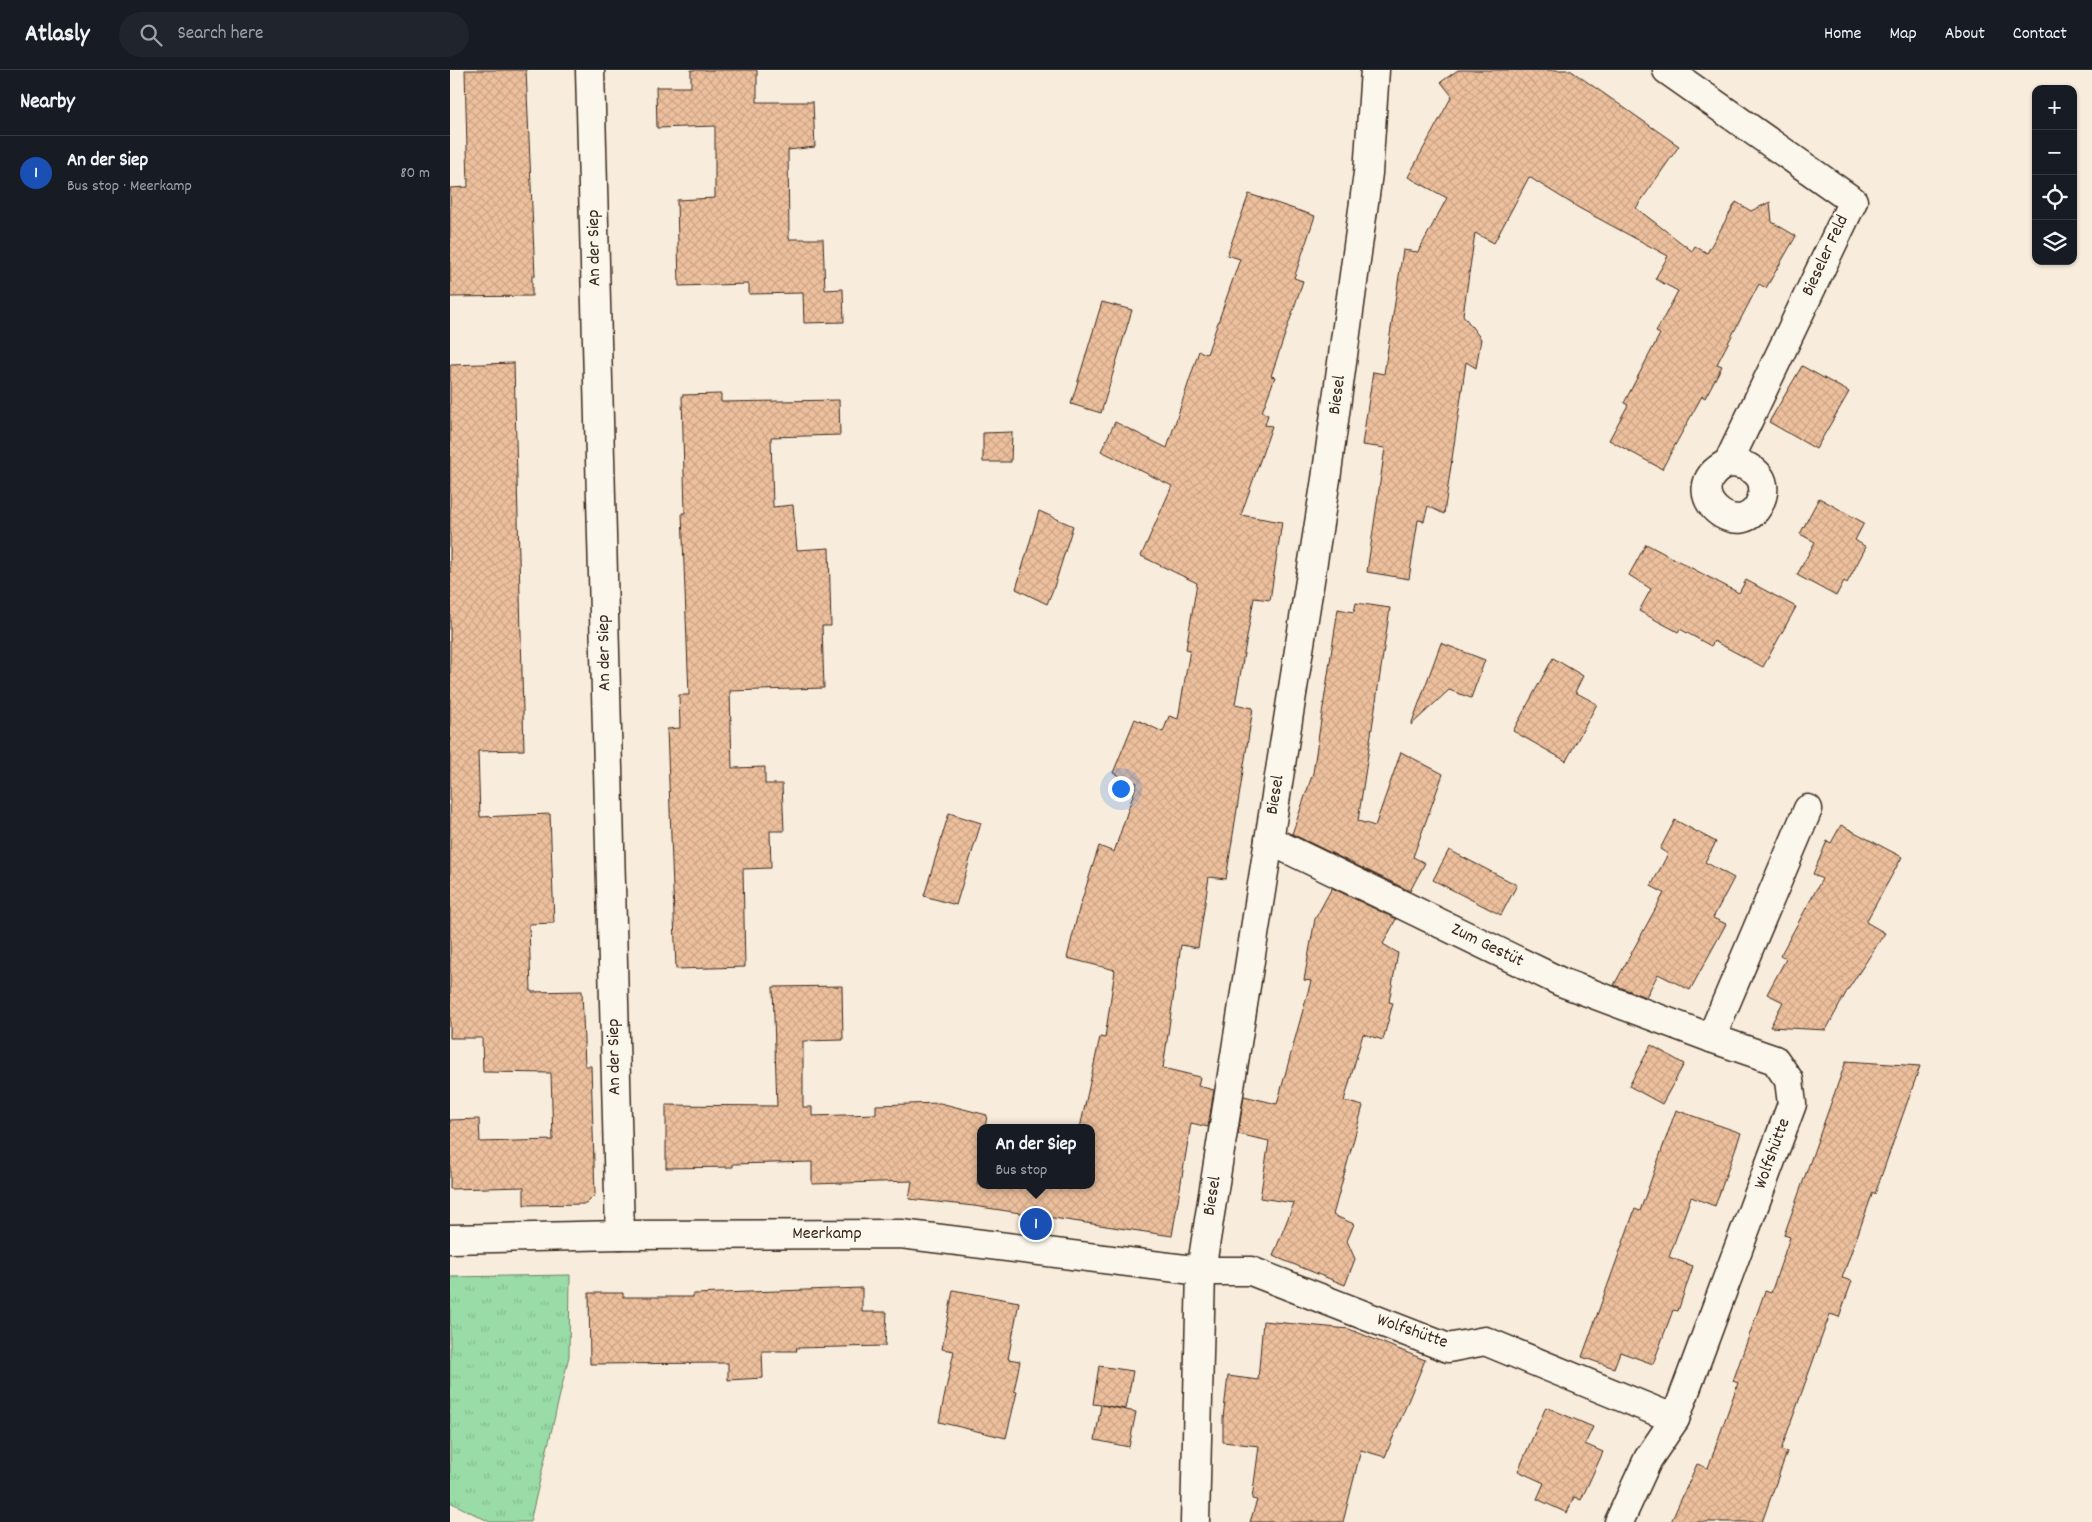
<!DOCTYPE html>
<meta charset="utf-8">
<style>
:root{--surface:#171b24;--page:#20242c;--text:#f1f3f6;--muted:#9ea1a6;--line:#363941;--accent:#8c9099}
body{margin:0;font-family:Dekko,sans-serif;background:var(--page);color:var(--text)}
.controls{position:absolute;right:15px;top:15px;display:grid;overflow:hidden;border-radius:10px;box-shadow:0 1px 4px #0004}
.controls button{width:45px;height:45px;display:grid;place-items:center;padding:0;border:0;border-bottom:1px solid var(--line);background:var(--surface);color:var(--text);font:25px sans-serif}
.you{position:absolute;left:670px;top:718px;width:18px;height:18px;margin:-12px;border:4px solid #fff;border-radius:50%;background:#1a73e8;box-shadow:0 0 0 8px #1a73e833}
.badge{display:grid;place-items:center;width:32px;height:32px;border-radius:50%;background:var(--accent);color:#fff;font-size:16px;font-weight:700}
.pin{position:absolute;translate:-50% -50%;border:2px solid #fff;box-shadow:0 1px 5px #0006}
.popup{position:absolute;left:527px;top:1054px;width:118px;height:65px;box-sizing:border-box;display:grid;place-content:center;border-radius:10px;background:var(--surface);filter:drop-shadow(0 1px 4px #0005);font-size:16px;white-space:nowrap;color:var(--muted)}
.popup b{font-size:19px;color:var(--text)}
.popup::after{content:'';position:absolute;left:50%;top:100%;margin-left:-10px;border:10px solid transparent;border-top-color:var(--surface)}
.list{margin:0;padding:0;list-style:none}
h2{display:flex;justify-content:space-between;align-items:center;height:65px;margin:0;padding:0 20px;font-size:21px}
h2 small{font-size:16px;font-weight:400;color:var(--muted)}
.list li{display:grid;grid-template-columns:32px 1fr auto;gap:15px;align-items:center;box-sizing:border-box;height:75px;padding:0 20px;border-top:1px solid var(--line)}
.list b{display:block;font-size:19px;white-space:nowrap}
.list p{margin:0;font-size:16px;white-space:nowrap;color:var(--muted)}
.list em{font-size:16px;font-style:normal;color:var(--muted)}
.icon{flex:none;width:28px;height:28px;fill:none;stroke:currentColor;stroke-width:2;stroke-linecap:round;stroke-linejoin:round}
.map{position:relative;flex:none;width:1642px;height:1452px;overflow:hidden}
header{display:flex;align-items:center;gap:30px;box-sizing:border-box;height:70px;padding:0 25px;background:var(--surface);border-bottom:1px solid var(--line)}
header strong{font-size:24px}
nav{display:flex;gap:28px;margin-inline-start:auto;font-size:18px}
.search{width:350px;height:45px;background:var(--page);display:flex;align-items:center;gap:12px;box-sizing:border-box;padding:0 18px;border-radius:28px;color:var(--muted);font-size:19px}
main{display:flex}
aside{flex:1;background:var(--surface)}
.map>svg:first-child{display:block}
.grass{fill:url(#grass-tufts);stroke:#6a8362}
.building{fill:url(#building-cross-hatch);stroke:#3b2a1e}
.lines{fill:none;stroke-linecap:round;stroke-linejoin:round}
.minor-casing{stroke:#3b2a1e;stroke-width:31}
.minor{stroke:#fbf7ec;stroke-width:28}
.labels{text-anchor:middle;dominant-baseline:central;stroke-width:5;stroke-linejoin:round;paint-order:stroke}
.street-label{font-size:18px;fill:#3b2a1e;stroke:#fbf7ec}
</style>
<header>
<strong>Atlasly</strong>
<div class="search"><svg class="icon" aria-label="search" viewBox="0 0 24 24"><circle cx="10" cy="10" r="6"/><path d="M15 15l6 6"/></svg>Search here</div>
<nav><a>Home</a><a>Map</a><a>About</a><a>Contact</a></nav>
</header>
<main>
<aside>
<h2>Nearby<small></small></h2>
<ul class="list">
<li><span class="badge" style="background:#1a4fb4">1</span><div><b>An der Siep</b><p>Bus stop · Meerkamp</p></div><em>80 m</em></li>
</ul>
</aside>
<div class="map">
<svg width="1642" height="1452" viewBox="0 0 1642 1452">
<defs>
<pattern id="grass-tufts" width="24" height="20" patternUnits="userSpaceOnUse" patternTransform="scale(1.25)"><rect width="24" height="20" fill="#99dca7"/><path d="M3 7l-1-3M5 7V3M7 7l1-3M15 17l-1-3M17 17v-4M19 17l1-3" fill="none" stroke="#85bd8f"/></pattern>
<pattern id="building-cross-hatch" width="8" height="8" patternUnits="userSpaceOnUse" patternTransform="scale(1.25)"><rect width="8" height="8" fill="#edc09d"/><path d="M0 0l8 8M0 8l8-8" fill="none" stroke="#cca587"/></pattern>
</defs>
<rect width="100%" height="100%" fill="#f8ecdc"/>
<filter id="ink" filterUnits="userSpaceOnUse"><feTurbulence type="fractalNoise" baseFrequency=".02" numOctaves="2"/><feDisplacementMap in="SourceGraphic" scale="10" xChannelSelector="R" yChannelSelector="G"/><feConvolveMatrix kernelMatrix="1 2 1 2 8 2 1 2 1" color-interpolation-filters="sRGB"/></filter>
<g filter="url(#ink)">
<polygon class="grass" points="120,1205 119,1286 80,1452 40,1452 0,1432 0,1207"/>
<g class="building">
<polygon points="15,0 76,0 85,206 82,206 82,226 0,227 0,118 18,117"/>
<polygon points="241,0 307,0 307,32 363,32 365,77 338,80 339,169 373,169 375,220 393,219 394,252 354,253 353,223 299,224 299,214 229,216 227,130 265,128 265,56 207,58 206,17 241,17"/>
<polygon points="1008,0 1120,0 1229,76 1186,138 1242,181 1245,176 1257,183 1286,132 1301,141 1320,132 1322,152 1346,166 1316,218 1309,214 1267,294 1272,296 1255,328 1252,326 1212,399 1159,370 1178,335 1174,333 1210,264 1206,262 1228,221 1205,209 1218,186 1129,138 1079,107 1044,173 1025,163 1013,245 1031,269 1026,298 1016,292 994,444 978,436 974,451 968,450 959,509 917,502 935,378 912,375 923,302 934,304 953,180 968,182 997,128 958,107 1002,26 991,12"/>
<polygon points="799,124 865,146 844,208 853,211 821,306 825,307 812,342 818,345 815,355 822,356 791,445 832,452 820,530 804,528 785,634 803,638 776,809 759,807 748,878 731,875 713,998 750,1007 748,1016 764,1020 758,1057 741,1053 722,1166 524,1136 459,1129 462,1111 362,1114 362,1092 283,1094 283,1097 216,1098 216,1035 327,1036 323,917 392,916 393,970 353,971 353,1037 362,1037 362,1046 426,1044 426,1035 490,1033 537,1045 535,1058 531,1058 531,1085 527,1115 641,1115 641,1058 630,1058 650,967 655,968 665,900 617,888 629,839 649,776 664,782 687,713 663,703 685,649 713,662 719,646 728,649 740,580 736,579 747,513 691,486 722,416 651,381 665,352 717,378 749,281 757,284 790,189 777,185"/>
<polygon points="652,232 682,240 651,343 621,334"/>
<polygon points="64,293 74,680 28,681 30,747 100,744 104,853 79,854 81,922 132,921 135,996 141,996 145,1125 136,1134 74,1135 74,1117 0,1119 0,1050 29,1049 30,1072 103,1070 101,1003 33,1002 32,968 0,968 0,295"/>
<polygon points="1352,296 1399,322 1366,379 1319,352"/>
<polygon points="271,324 271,332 389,330 390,365 321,367 323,437 343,435 347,480 379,478 381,556 372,556 374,618 280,621 282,698 315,697 315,714 332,714 334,761 320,761 321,798 293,799 295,897 226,899 217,659 230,658 229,625 239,625 232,443 235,443 232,325"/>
<polygon points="562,362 561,392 533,392 533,363"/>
<polygon points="1369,428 1414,453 1405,470 1416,477 1397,513 1394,511 1386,526 1347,505 1365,472 1350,464"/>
<polygon points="589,441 623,456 604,517 597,534 566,519"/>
<polygon points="1196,474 1289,523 1296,510 1346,537 1313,597 1264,571 1261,576 1230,559 1228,562 1189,541 1201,519 1179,505"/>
<polygon points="906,533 940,538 908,751 925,756 951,682 993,704 963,787 975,793 960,821 842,764 863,703 888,539 904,542"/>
<polygon points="991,573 1035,590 1021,628 999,620 961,655"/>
<polygon points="1103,588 1133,606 1125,622 1147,634 1116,691 1063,661"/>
<polygon points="499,743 531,753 506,835 474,826"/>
<polygon points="1225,750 1266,772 1255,792 1284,808 1263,848 1276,854 1240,920 1208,904 1196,927 1164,915 1214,823 1201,816 1218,784 1210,779"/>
<polygon points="1391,755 1452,787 1416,852 1435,863 1397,921 1376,960 1320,957 1333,932 1317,924 1336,889 1330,886 1372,809 1363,804 1377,771 1381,773"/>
<polygon points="999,780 1067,815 1051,845 983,810"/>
<polygon points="882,818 946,849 933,874 948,883 939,932 943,933 933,970 913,964 894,1031 913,1036 883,1145 904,1154 897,1171 905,1189 895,1215 823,1186 844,1133 810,1128 819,1071 788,1064 794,1026 827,1034 861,911 854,910 865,849"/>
<polygon points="1201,975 1234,994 1212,1034 1179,1016"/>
<polygon points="1396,991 1470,996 1425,1124 1423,1122 1392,1208 1402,1211 1389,1247 1380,1244 1331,1380 1337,1382 1312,1452 1221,1452 1247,1394 1258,1398 1288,1313 1283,1311 1315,1221 1321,1223 1340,1167 1334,1165"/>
<polygon points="1226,1040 1291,1063 1265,1136 1241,1127 1219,1187 1243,1196 1228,1241 1223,1240 1203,1294 1170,1282 1164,1298 1132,1287 1185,1139 1190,1141"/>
<polygon points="412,1218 412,1242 437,1242 435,1276 346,1278 347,1281 312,1281 313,1308 278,1310 278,1293 140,1294 139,1223 173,1223 173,1227 243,1227 243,1224"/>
<polygon points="503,1220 569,1232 558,1289 570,1291 564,1321 567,1322 556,1368 489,1352 504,1281 492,1279"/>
<polygon points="813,1251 899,1259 975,1290 935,1387 911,1380 893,1452 800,1452 807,1430 802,1429 809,1376 773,1372 773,1348 778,1306 808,1310"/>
<polygon points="649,1296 683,1301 676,1339 652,1335 686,1342 679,1377 645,1370 651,1335 643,1334"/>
<polygon points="1096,1337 1143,1357 1135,1374 1153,1382 1131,1430 1124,1427 1117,1443 1087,1429 1094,1413 1068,1401"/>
</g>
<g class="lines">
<defs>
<g id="minor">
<polyline points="140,0 170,1165"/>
<path d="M1217 0 1403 131 1278 393C1220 421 1296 481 1312 427 1319 404 1297 393 1278 393"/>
<polyline points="1261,968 1358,739"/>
<polyline points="0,1169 170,1165 451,1164 751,1201 801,1201 998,1278 1035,1271 1225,1349 1342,1034 1339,1010 1325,990 1261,968 1111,912 819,770"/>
<polyline points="745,1452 751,1201 876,409 918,103 925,0"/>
<polyline points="1169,1452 1198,1389 1225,1349"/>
</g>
</defs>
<use href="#minor" class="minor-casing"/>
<use href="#minor" class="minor"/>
</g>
</g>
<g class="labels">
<g class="street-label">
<text transform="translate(145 178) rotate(-91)">An der Siep</text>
<text transform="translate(1376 186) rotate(-65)">Bieseler Feld</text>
<text transform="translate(888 325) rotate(-82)">Biesel</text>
<text transform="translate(155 583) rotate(-91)">An der Siep</text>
<text transform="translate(826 725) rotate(-81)">Biesel</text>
<text transform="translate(1037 876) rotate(26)">Zum Gestüt</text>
<text transform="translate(165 987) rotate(-91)">An der Siep</text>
<text transform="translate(1323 1084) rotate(-70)">Wolfshütte</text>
<text transform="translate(763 1126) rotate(-81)">Biesel</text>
<text x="377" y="1164">Meerkamp</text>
<text transform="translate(962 1262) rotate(19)">Wolfshütte</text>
</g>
</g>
</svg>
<div class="controls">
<button>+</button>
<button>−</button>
<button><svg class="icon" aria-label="locate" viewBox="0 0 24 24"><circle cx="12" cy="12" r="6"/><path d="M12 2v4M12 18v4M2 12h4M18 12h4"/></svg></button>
<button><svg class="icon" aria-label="layers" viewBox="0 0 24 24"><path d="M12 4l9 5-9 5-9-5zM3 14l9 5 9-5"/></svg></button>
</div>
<div class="you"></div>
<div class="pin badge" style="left:586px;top:1154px;background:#1a4fb4">1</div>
<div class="popup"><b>An der Siep</b>Bus stop</div>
</div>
</main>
